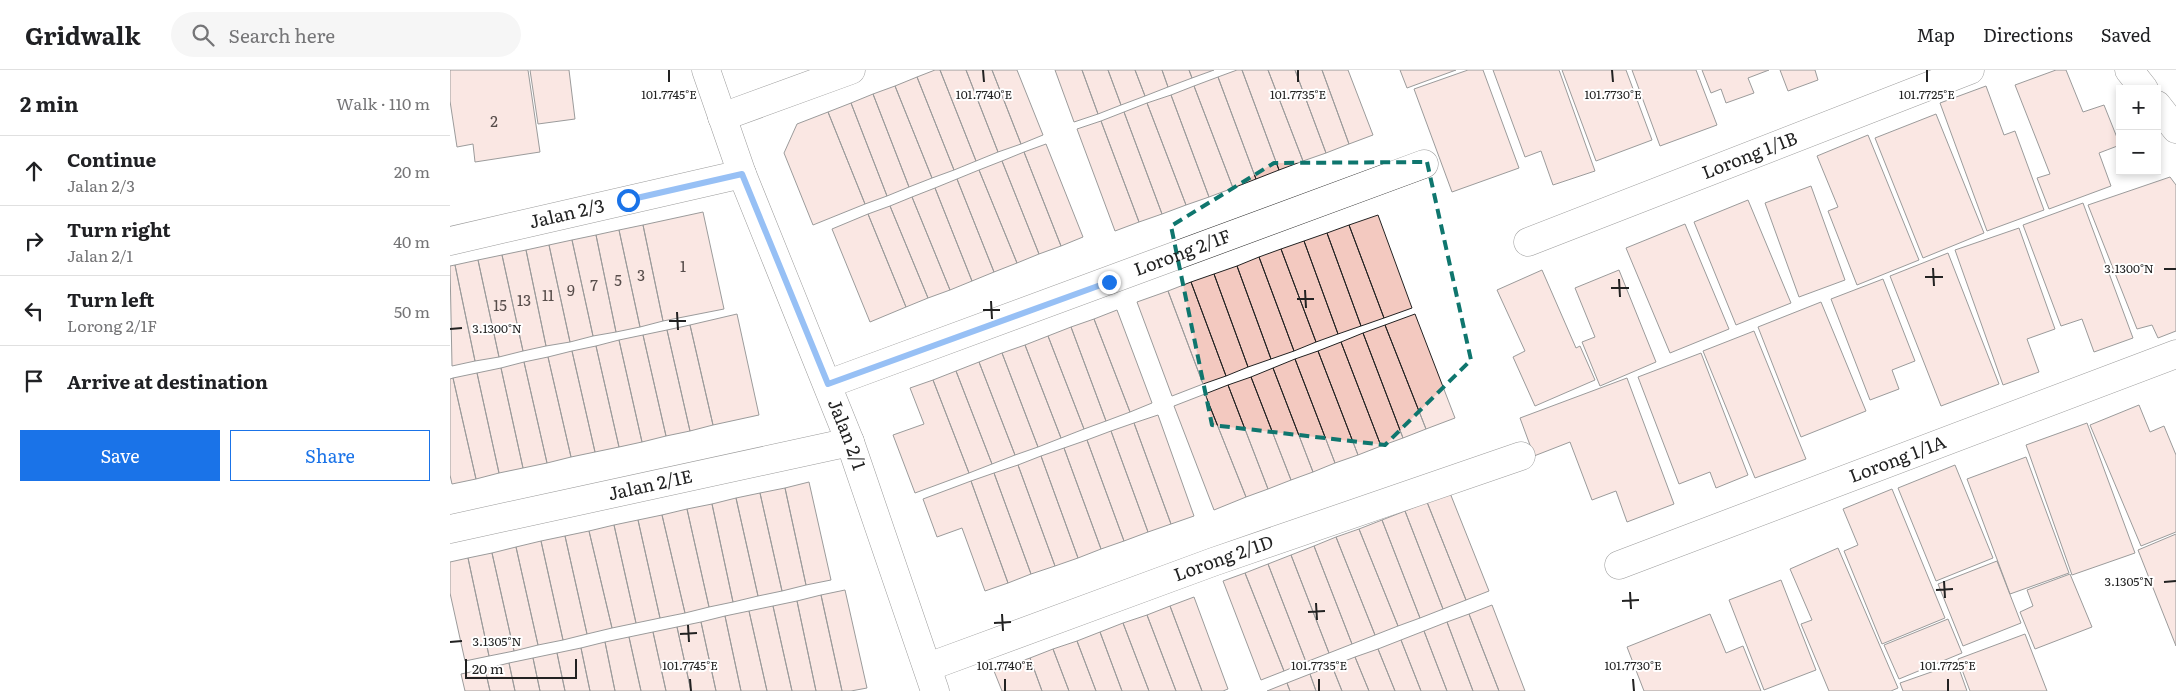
<!DOCTYPE html>
<meta charset="utf-8">
<style>
:root{--surface:#fff;--page:#f6f6f6;--text:#202124;--muted:#757577;--line:#e0e0e0;--accent:#1a73e8}
body{margin:0;font-family:Literata,serif;background:var(--page);color:var(--text)}
.controls{position:absolute;right:15px;top:15px;display:grid;overflow:hidden;border-radius:0px;box-shadow:0 2px 8px #0003}
.controls button{width:45px;height:45px;display:grid;place-items:center;padding:0;border:0;border-bottom:1px solid var(--line);background:var(--surface);color:var(--text);font:25px sans-serif}
.scale{position:absolute;left:15px;bottom:12px;width:112px;box-sizing:border-box;padding-left:5px;border:2px solid #222;border-top:0;font-size:14px;line-height:18px;white-space:nowrap;color:#222;-webkit-text-stroke:4px #fff;paint-order:stroke}
.stop{position:absolute;width:15px;height:15px;margin:-11px;border:4px solid #1a73e8;border-radius:50%;background:#fff}
.stop.end{background:#1a73e8;border-color:#fff;box-shadow:0 1px 5px #0008}
.list{margin:0;padding:0;list-style:none}
h2{display:flex;justify-content:space-between;align-items:center;height:65px;margin:0;padding:0 20px;font-size:21px}
h2 small{font-size:16px;font-weight:400;color:var(--muted)}
.list li{display:grid;grid-template-columns:32px 1fr auto;gap:15px;align-items:center;box-sizing:border-box;height:70px;padding:0 20px;border-top:1px solid var(--line)}
.list b{display:block;font-size:19px;white-space:nowrap}
.list p{margin:0;font-size:16px;white-space:nowrap;color:var(--muted)}
.list em{font-size:16px;font-style:normal;color:var(--muted)}
.actions{display:flex;gap:10px;padding:15px 20px}
.actions a{flex:1;padding:11px 0;border:1px solid var(--accent);border-radius:0px;text-align:center;font-size:18px;color:var(--accent)}
.actions .main{background:var(--accent);color:#fff}
.icon{flex:none;width:28px;height:28px;fill:none;stroke:currentColor;stroke-width:2;stroke-linecap:round;stroke-linejoin:round}
.map{position:relative;flex:none;width:1726px;height:621px;overflow:hidden}
header{display:flex;align-items:center;gap:30px;box-sizing:border-box;height:70px;padding:0 25px;background:var(--surface);border-bottom:1px solid var(--line)}
header strong{font-size:24px}
nav{display:flex;gap:28px;margin-inline-start:auto;font-size:18px}
.search{width:350px;height:45px;background:var(--page);display:flex;align-items:center;gap:12px;box-sizing:border-box;padding:0 18px;border-radius:28px;color:var(--muted);font-size:19px}
main{display:flex}
aside{flex:1;background:var(--surface)}
.map>svg:first-child{display:block}
.building{fill:#f3c9c0;stroke:#222}
.lines{fill:none;stroke-linecap:round;stroke-linejoin:round}
.minor-casing{stroke:#222;stroke-width:29}
.tertiary-casing{stroke:#222;stroke-width:29}
.minor{stroke:#fff;stroke-width:28}
.tertiary{stroke:#fff;stroke-width:28}
.route{stroke:#1a73e8;stroke-width:6}
.marked{fill:none;stroke:#0f766e;stroke-width:4;stroke-dasharray:10 6;stroke-linejoin:round}
.ticks{fill:none;stroke:#222;stroke-width:2}
.labels{text-anchor:middle;stroke-width:4;stroke-linejoin:round;paint-order:stroke}
.number-label{font-size:15px;fill:#564c4a}
.street-label{font-size:18px;fill:#222;stroke:#fff}
.ticks-label{font-size:12px;text-anchor:middle;fill:#222;stroke:#fff;stroke-width:4;stroke-linejoin:round;paint-order:stroke}
</style>
<header>
<strong>Gridwalk</strong>
<div class="search"><svg class="icon" aria-label="search" viewBox="0 0 24 24"><circle cx="10" cy="10" r="6"/><path d="M15 15l6 6"/></svg>Search here</div>
<nav><a>Map</a><a>Directions</a><a>Saved</a></nav>
</header>
<main>
<aside>
<h2>2 min<small>Walk · 110 m</small></h2>
<ul class="list">
<li><svg class="icon" aria-label="ahead" viewBox="0 0 24 24"><path d="M12 20V5M6 11l6-6 6 6"/></svg><div><b>Continue</b><p>Jalan 2/3</p></div><em>20 m</em></li>
<li><svg class="icon" aria-label="right" viewBox="0 0 24 24"><path d="M7 20v-9h11M14 6l5 5-5 5"/></svg><div><b>Turn right</b><p>Jalan 2/1</p></div><em>40 m</em></li>
<li><svg class="icon" aria-label="left" viewBox="0 0 24 24"><path d="M17 20v-9H6M10 6l-5 5 5 5"/></svg><div><b>Turn left</b><p>Lorong 2/1F</p></div><em>50 m</em></li>
<li><svg class="icon" aria-label="arrive" viewBox="0 0 24 24"><path d="M6 21V4h12l-3 4 3 4H6"/></svg><div><b>Arrive at destination</b></div></li>
</ul>
<div class="actions"><a class="main">Save</a><a>Share</a></div>
</aside>
<div class="map">
<svg width="1726" height="621" viewBox="0 0 1726 621">
<rect width="100%" height="100%" fill="#fff"/>
<path class="building" d="M 0,0 L 78,0 L 90,82 L 25,92 L 23,74 L 7,77 L 0,31 Z
M 80,0 L 119,0 L 125,49 L 88,54 Z
M 485,0 L 490,0 L 526,91 L 504,100 L 467,7 Z
M 490,0 L 516,0 L 548,82 L 526,91 Z
M 516,0 L 542,0 L 571,74 L 548,82 Z
M 542,0 L 567,0 L 593,65 L 571,74 Z
M 605,0 L 632,0 L 648,44 L 624,52 Z
M 632,0 L 658,0 L 671,35 L 648,44 Z
M 658,0 L 685,0 L 695,26 L 671,35 Z
M 685,0 L 712,0 L 718,17 L 695,26 Z
M 712,0 L 739,0 L 742,8 L 718,17 Z
M 739,0 L 764,0 L 742,8 Z
M 787,0 L 792,0 L 829,100 L 806,109 L 768,7 Z
M 792,0 L 818,0 L 853,91 L 829,100 Z
M 818,0 L 845,0 L 876,83 L 853,91 Z
M 845,0 L 872,0 L 899,74 L 876,83 Z
M 872,0 L 898,0 L 923,65 L 899,74 Z
M 950,0 L 1006,0 L 957,18 Z
M 1018,0 L 1033,0 L 1069,98 L 1002,122 L 964,19 Z
M 1043,0 L 1109,0 L 1145,101 L 1103,115 L 1091,81 L 1075,87 Z
M 1112,0 L 1176,0 L 1202,70 L 1146,91 Z
M 1182,0 L 1246,0 L 1267,55 L 1210,76 Z
M 1252,0 L 1319,0 L 1298,8 L 1304,23 L 1276,33 L 1271,19 L 1261,23 Z
M 1330,0 L 1365,0 L 1368,10 L 1338,21 Z
M 1606,0 L 1616,0 L 1633,42 L 1654,35 L 1670,75 L 1649,83 L 1661,116 L 1599,139 L 1587,108 L 1600,104 L 1565,15 Z
M 467,7 L 504,100 L 482,108 L 445,16 Z
M 768,7 L 806,109 L 783,118 L 744,16 Z
M 445,16 L 482,108 L 459,117 L 423,24 Z
M 744,16 L 783,118 L 759,127 L 721,25 Z
M 1536,16 L 1554,65 L 1565,61 L 1594,140 L 1537,161 L 1490,33 Z
M 423,24 L 459,117 L 437,126 L 401,33 Z
M 721,25 L 759,127 L 736,135 L 697,33 Z
M 401,33 L 437,126 L 415,134 L 378,42 Z
M 697,33 L 736,135 L 712,144 L 674,42 Z
M 378,42 L 415,134 L 363,155 L 334,83 L 347,54 Z
M 674,42 L 712,144 L 689,152 L 651,51 Z
M 1486,44 L 1534,163 L 1473,188 L 1425,68 Z
M 651,51 L 689,152 L 665,161 L 627,59 Z
M 1418,65 L 1469,190 L 1407,215 L 1378,141 L 1388,137 L 1367,86 Z
M 596,74 L 633,167 L 611,176 L 574,82 Z
M 574,82 L 611,176 L 589,184 L 552,91 Z
M 552,91 L 589,184 L 567,193 L 529,100 Z
M 529,100 L 567,193 L 544,202 L 507,109 Z
M 1720,107 L 1726,115 L 1726,261 L 1708,268 L 1702,255 L 1687,259 L 1638,135 Z
M 507,109 L 544,202 L 522,211 L 485,118 Z
M 1361,116 L 1395,210 L 1349,227 L 1315,133 Z
M 485,118 L 522,211 L 500,220 L 462,127 Z
M 462,127 L 500,220 L 478,228 L 440,136 Z
M 1298,130 L 1341,233 L 1286,255 L 1244,152 Z
M 1633,133 L 1683,268 L 1644,282 L 1632,249 L 1611,256 L 1573,155 Z
M 440,136 L 478,228 L 456,237 L 418,144 Z
M 253,142 L 274,239 L 213,251 L 193,155 Z
M 418,144 L 456,237 L 420,252 L 382,159 Z
M 928,145 L 962,238 L 934,248 L 899,155 Z
M 1235,154 L 1279,259 L 1220,283 L 1176,178 Z
M 193,155 L 213,251 L 190,257 L 169,160 Z
M 899,155 L 934,248 L 911,256 L 877,163 Z
M 1569,158 L 1605,259 L 1577,269 L 1589,302 L 1553,315 L 1505,180 Z
M 169,160 L 190,257 L 166,262 L 146,165 Z
M 877,163 L 911,256 L 888,264 L 854,171 Z
M 146,165 L 166,262 L 143,266 L 122,170 Z
M 122,170 L 143,266 L 120,272 L 99,175 Z
M 854,171 L 888,264 L 866,272 L 831,179 Z
M 99,175 L 120,272 L 96,276 L 76,180 Z
M 831,179 L 866,272 L 844,281 L 809,187 Z
M 76,180 L 96,276 L 73,281 L 52,185 Z
M 1498,183 L 1549,314 L 1491,336 L 1440,206 Z
M 52,185 L 73,281 L 49,287 L 28,190 Z
M 809,187 L 844,281 L 821,289 L 787,196 Z
M 28,190 L 49,287 L 25,291 L 5,195 Z
M 5,195 L 25,291 L 2,296 L 0,196 Z
M 787,196 L 821,289 L 798,297 L 764,204 Z
M 1092,200 L 1126,278 L 1130,276 L 1145,310 L 1085,336 L 1063,287 L 1075,281 L 1047,220 Z
M 1169,200 L 1206,292 L 1150,316 L 1132,272 L 1145,267 L 1125,218 Z
M 764,204 L 798,297 L 776,306 L 741,212 Z
M 1433,209 L 1465,291 L 1442,300 L 1449,319 L 1420,330 L 1381,229 Z
M 741,212 L 776,306 L 753,314 L 718,221 Z
M 718,221 L 753,314 L 722,326 L 687,232 Z
M 1371,232 L 1416,341 L 1351,367 L 1308,257 Z
M 667,240 L 702,333 L 680,342 L 644,249 Z
M 287,244 L 309,345 L 263,355 L 240,255 Z
M 965,244 L 1005,348 L 976,359 L 935,255 Z
M 644,249 L 680,342 L 656,351 L 621,257 Z
M 240,255 L 263,355 L 240,361 L 217,260 Z
M 935,255 L 976,359 L 953,368 L 913,263 Z
M 621,257 L 656,351 L 634,359 L 598,266 Z
M 217,260 L 240,361 L 216,366 L 193,265 Z
M 1304,261 L 1356,389 L 1305,408 L 1253,281 Z
M 913,263 L 953,368 L 931,376 L 891,272 Z
M 193,265 L 216,366 L 192,372 L 169,270 Z
M 598,266 L 634,359 L 611,368 L 575,275 Z
M 169,270 L 192,372 L 169,377 L 146,276 Z
M 891,272 L 931,376 L 908,385 L 868,281 Z
M 575,275 L 611,368 L 588,377 L 552,283 Z
M 146,276 L 169,377 L 145,382 L 122,281 Z
M 122,281 L 145,382 L 121,387 L 98,287 Z
M 868,281 L 908,385 L 885,393 L 845,289 Z
M 552,283 L 588,377 L 565,385 L 529,292 Z
M 1251,283 L 1298,405 L 1266,418 L 1260,402 L 1229,414 L 1188,307 Z
M 98,287 L 121,387 L 97,393 L 74,292 Z
M 845,289 L 885,393 L 863,402 L 823,298 Z
M 74,292 L 97,393 L 73,398 L 51,298 Z
M 529,292 L 565,385 L 542,394 L 506,301 Z
M 51,298 L 73,398 L 49,403 L 27,303 Z
M 823,298 L 863,402 L 841,410 L 801,307 Z
M 506,301 L 542,394 L 519,403 L 483,310 Z
M 27,303 L 49,403 L 26,409 L 3,308 Z
M 801,307 L 841,410 L 818,419 L 778,315 Z
M 3,308 L 26,409 L 2,414 L 0,405 L 0,309 Z
M 1177,308 L 1224,434 L 1177,452 L 1166,421 L 1142,430 L 1120,372 L 1084,386 L 1070,348 Z
M 483,310 L 519,403 L 465,423 L 443,365 L 474,354 L 460,318 Z
M 778,315 L 818,419 L 796,427 L 755,324 Z
M 755,324 L 796,427 L 764,440 L 724,336 Z
M 1689,335 L 1700,362 L 1714,356 L 1726,385 L 1726,462 L 1691,476 L 1640,355 Z
M 708,345 L 744,446 L 721,454 L 684,353 Z
M 684,353 L 721,454 L 698,462 L 661,361 Z
M 1637,353 L 1685,483 L 1622,505 L 1576,375 Z
M 661,361 L 698,462 L 674,471 L 637,370 Z
M 637,370 L 674,471 L 651,479 L 614,378 Z
M 614,378 L 651,479 L 628,488 L 591,386 Z
M 591,386 L 628,488 L 605,496 L 568,395 Z
M 1576,387 L 1619,503 L 1560,524 L 1517,409 Z
M 568,395 L 605,496 L 581,504 L 544,403 Z
M 1505,395 L 1543,488 L 1486,511 L 1448,418 Z
M 544,403 L 581,504 L 558,513 L 521,411 Z
M 521,411 L 558,513 L 535,521 L 512,458 L 487,467 L 473,429 Z
M 359,412 L 381,510 L 356,515 L 335,418 Z
M 335,418 L 356,515 L 332,521 L 310,423 Z
M 1442,419 L 1495,548 L 1432,574 L 1394,481 L 1408,475 L 1393,439 Z
M 310,423 L 332,521 L 308,526 L 286,428 Z
M 1000,423 L 1039,521 L 1016,530 L 977,432 Z
M 286,428 L 308,526 L 283,532 L 262,434 Z
M 977,432 L 1016,530 L 993,539 L 955,441 Z
M 262,434 L 283,532 L 259,537 L 237,439 Z
M 237,439 L 259,537 L 235,543 L 212,445 Z
M 955,441 L 993,539 L 970,548 L 932,450 Z
M 212,445 L 235,543 L 210,548 L 188,450 Z
M 188,450 L 210,548 L 186,553 L 164,455 Z
M 932,450 L 970,548 L 948,556 L 909,459 Z
M 164,455 L 186,553 L 162,558 L 139,461 Z
M 909,459 L 948,556 L 925,565 L 886,467 Z
M 139,461 L 162,558 L 137,564 L 115,466 Z
M 1726,464 L 1726,576 L 1688,480 Z
M 115,466 L 137,564 L 113,570 L 91,471 Z
M 886,467 L 925,565 L 902,574 L 864,476 Z
M 91,471 L 113,570 L 88,575 L 66,477 Z
M 864,476 L 902,574 L 879,583 L 841,485 Z
M 66,477 L 88,575 L 64,581 L 42,483 Z
M 1388,478 L 1448,618 L 1441,621 L 1379,621 L 1351,554 L 1362,550 L 1340,499 Z
M 42,483 L 64,581 L 39,586 L 18,488 Z
M 841,485 L 879,583 L 856,592 L 818,494 Z
M 18,488 L 39,586 L 15,591 L 0,523 L 0,492 Z
M 1547,491 L 1571,553 L 1513,576 L 1488,514 Z
M 818,494 L 856,592 L 834,601 L 795,503 Z
M 795,503 L 834,601 L 811,610 L 773,511 Z
M 1620,504 L 1642,557 L 1585,579 L 1570,542 L 1583,536 L 1577,520 Z
M 1331,510 L 1366,600 L 1314,620 L 1279,530 Z
M 395,520 L 417,618 L 401,621 L 392,621 L 371,525 Z
M 371,525 L 392,621 L 366,621 L 347,531 Z
M 744,527 L 778,619 L 773,621 L 752,621 L 720,536 Z
M 347,531 L 366,621 L 342,621 L 323,536 Z
M 1042,535 L 1075,621 L 1049,621 L 1019,544 Z
M 323,536 L 342,621 L 317,621 L 299,541 Z
M 720,536 L 752,621 L 726,621 L 697,545 Z
M 299,541 L 317,621 L 291,621 L 275,546 Z
M 1019,544 L 1049,621 L 1023,621 L 997,552 Z
M 1260,544 L 1276,583 L 1293,576 L 1311,621 L 1194,621 L 1177,577 Z
M 697,545 L 726,621 L 699,621 L 673,553 Z
M 275,546 L 291,621 L 266,621 L 251,552 Z
M 1498,549 L 1512,583 L 1449,609 L 1434,575 Z
M 251,552 L 266,621 L 241,621 L 227,557 Z
M 997,552 L 1023,621 L 997,621 L 974,561 Z
M 673,553 L 699,621 L 672,621 L 650,562 Z
M 227,557 L 241,621 L 216,621 L 203,562 Z
M 974,561 L 997,621 L 971,621 L 951,570 Z
M 203,562 L 216,621 L 191,621 L 179,567 Z
M 650,562 L 672,621 L 646,621 L 627,571 Z
M 1575,564 L 1597,621 L 1520,621 L 1508,589 Z
M 179,567 L 191,621 L 165,621 L 155,572 Z
M 951,570 L 971,621 L 945,621 L 928,579 Z
M 627,571 L 646,621 L 619,621 L 603,579 Z
M 155,572 L 165,621 L 140,621 L 131,578 Z
M 131,578 L 140,621 L 115,621 L 107,583 Z
M 603,579 L 619,621 L 592,621 L 580,588 Z
M 928,579 L 945,621 L 919,621 L 905,587 Z
M 107,583 L 115,621 L 90,621 L 83,588 Z
M 905,587 L 919,621 L 892,621 L 882,596 Z
M 83,588 L 90,621 L 65,621 L 59,593 Z
M 580,588 L 592,621 L 552,621 L 544,601 Z
M 59,593 L 65,621 L 40,621 L 35,599 Z
M 1507,593 L 1517,621 L 1453,621 L 1450,613 Z
M 882,596 L 892,621 L 866,621 L 860,604 Z
M 35,599 L 40,621 L 15,621 L 11,604 Z
M 860,604 L 866,621 L 840,621 L 837,613 Z
M 837,613 L 840,621 L 817,621 Z"/>
<g class="lines">
<g class="minor-casing">
<g id="minor">
<path d="M 1679,0 L 1694,19"/>
<path d="M 1707,35 L 1726,59"/>
<path d="M 272,47 L 401,0"/>
<path id="s1" d="M 0,171 L 292,104"/>
<path id="s2" d="M 1078,172 L 1520,0"/>
<path id="s3" d="M 378,314 L 974,94"/>
<path id="s4" d="M 0,459 L 400,372"/>
<path id="s5" d="M 1169,495 L 1726,284"/>
<path id="s6" d="M 478,597 L 763,492 L 1071,386"/>
</g>
</g>
<g class="tertiary-casing">
<g id="tertiary">
<path id="s7" d="M 256,0 L 292,104 L 400,372 L 485,621"/>
</g>
</g>
<use href="#minor" class="minor"/>
<use href="#tertiary" class="tertiary"/>
</g>
<g class="lines">
<path class="route" d="M 178,130 L 292,104 L 378,314 L 659,212"/>
</g>
<path d="M0 0H1726V621H0ZM 977,92 L 1021,290 L 935,375 L 762,355 L 721,156 L 824,93 Z" fill="#fff" fill-opacity=".55" fill-rule="evenodd"/>
<path class="marked" d="M 977,92 L 1021,290 L 935,375 L 762,355 L 721,156 L 824,93 Z"/>
<path class="ticks" d="M 219,0 L 219,12M 533,0 L 534,12M 848,0 L 848,12M 1162,0 L 1163,12M 1477,0 L 1477,12M 1483,198 L 1484,216M 1714,199 L 1726,199M 1475,207 L 1493,207M 1169,209 L 1170,227M 1161,218 L 1179,218M 855,220 L 856,238M 847,229 L 864,229M 541,231 L 542,249M 533,240 L 550,240M 227,242 L 228,260M 219,251 L 236,251M 0,259 L 12,258M 1494,511 L 1495,528M 1714,512 L 1726,511M 1486,520 L 1503,519M 1180,522 L 1181,539M 1172,531 L 1189,530M 866,533 L 867,550M 858,542 L 875,541M 552,544 L 553,561M 544,553 L 561,552M 238,555 L 239,572M 230,564 L 247,563M 0,572 L 12,571M 240,609 L 241,621M 555,609 L 555,621M 869,609 L 869,621M 1183,609 L 1184,621M 1498,609 L 1498,621"/>
<g class="labels">
<g class="number-label">
<text x="44" y="57">2</text>
<text x="233" y="202">1</text>
<text x="191" y="211">3</text>
<text x="168" y="216">5</text>
<text x="144" y="221">7</text>
<text x="121" y="226">9</text>
<text x="98" y="231">11</text>
<text x="74" y="236">13</text>
<text x="50" y="241">15</text>
</g>
<g class="street-label">
<text dy="6" stroke="none"><textPath href="#s2" startOffset="238">Lorong 1/1B</textPath></text>
<text dy="6" stroke="none"><textPath href="#s1" startOffset="120">Jalan 2/3</textPath></text>
<text dy="6" stroke="none"><textPath href="#s3" startOffset="378">Lorong 2/1F</textPath></text>
<text dy="6" stroke="none"><textPath href="#s7" startOffset="391">Jalan 2/1</textPath></text>
<text dy="6" stroke="none"><textPath href="#s5" startOffset="298">Lorong 1/1A</textPath></text>
<text dy="6" stroke="none"><textPath href="#s4" startOffset="205">Jalan 2/1E</textPath></text>
<text dy="6" stroke="none"><textPath href="#s6" startOffset="315">Lorong 2/1D</textPath></text>
</g>
</g>
<g class="ticks-label">
<text x="219" y="29">101.7745°E</text>
<text x="534" y="29">101.7740°E</text>
<text x="848" y="29">101.7735°E</text>
<text x="1163" y="29">101.7730°E</text>
<text x="1477" y="29">101.7725°E</text>
<text x="1679" y="203">3.1300°N</text>
<text x="47" y="263">3.1300°N</text>
<text x="1679" y="516">3.1305°N</text>
<text x="47" y="576">3.1305°N</text>
<text x="240" y="600">101.7745°E</text>
<text x="555" y="600">101.7740°E</text>
<text x="869" y="600">101.7735°E</text>
<text x="1183" y="600">101.7730°E</text>
<text x="1498" y="600">101.7725°E</text>
</g>
</svg>
<div class="controls">
<button>+</button>
<button>−</button>
</div>
<div class="scale">20 m</div>
<div class="stop" style="left:178px;top:130px"></div>
<div class="stop end" style="left:659px;top:212px"></div>
</div>
</main>
